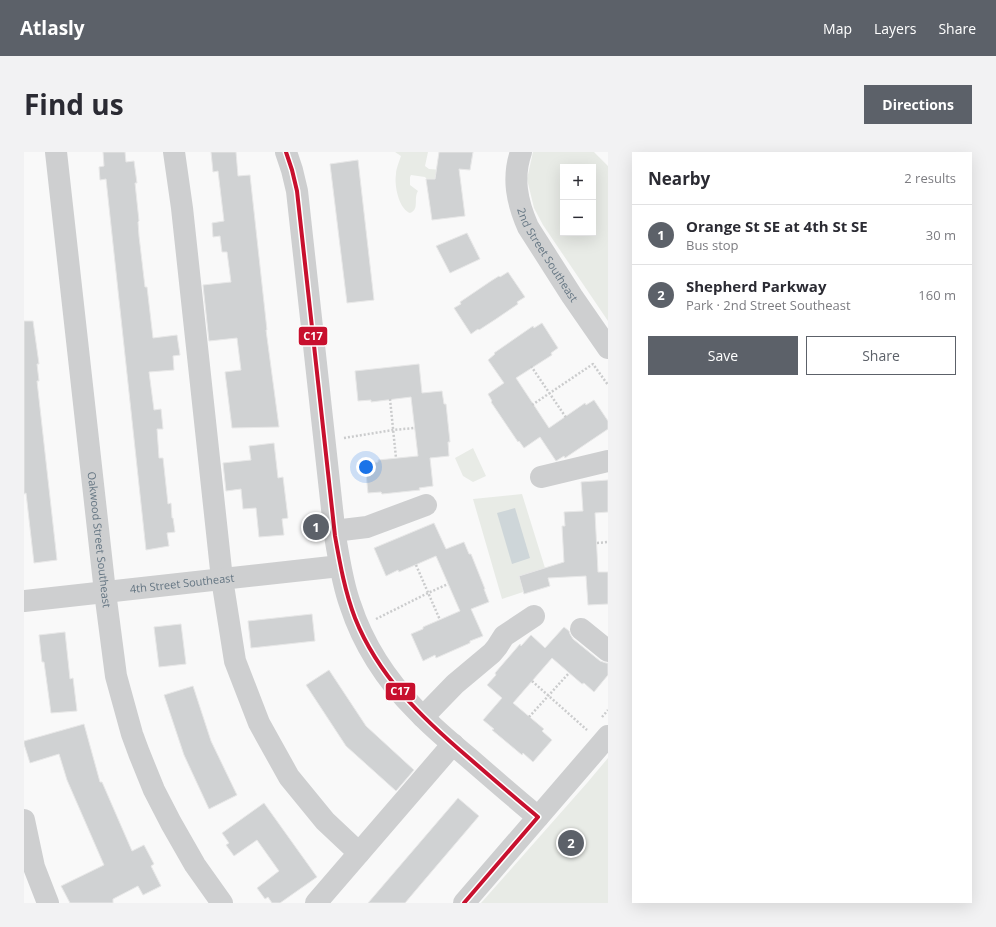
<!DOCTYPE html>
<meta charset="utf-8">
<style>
:root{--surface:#fff;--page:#f2f2f3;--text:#2b2b33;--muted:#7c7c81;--line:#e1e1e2;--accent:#5c6169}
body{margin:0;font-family:"Open Sans",sans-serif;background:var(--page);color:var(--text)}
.controls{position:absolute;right:12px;top:12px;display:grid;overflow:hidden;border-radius:0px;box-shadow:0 4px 16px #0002}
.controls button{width:36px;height:36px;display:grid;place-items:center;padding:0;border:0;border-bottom:1px solid var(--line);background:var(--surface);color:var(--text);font:20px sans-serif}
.you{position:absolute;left:342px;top:315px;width:14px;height:14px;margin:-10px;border:3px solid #fff;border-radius:50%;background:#1a73e8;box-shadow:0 0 0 6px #1a73e833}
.badge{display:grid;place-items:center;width:26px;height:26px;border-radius:50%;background:var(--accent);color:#fff;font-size:13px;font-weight:700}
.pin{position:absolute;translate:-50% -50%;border:2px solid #fff;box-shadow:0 1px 4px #0006}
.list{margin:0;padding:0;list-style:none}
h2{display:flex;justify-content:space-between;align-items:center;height:52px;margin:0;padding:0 16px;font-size:17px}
h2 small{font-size:13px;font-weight:400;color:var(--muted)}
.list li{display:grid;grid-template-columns:26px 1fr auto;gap:12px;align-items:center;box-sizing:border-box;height:60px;padding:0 16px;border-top:1px solid var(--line)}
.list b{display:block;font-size:15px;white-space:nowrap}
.list p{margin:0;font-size:13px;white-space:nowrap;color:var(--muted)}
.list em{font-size:13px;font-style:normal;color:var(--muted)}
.actions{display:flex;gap:8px;padding:12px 16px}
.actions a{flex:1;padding:9px 0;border:1px solid var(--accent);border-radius:0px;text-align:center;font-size:14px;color:var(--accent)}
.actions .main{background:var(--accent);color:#fff}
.map{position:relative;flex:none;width:584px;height:751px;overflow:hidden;border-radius:0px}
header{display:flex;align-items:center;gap:24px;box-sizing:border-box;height:56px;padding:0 20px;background:var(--accent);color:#fff}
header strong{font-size:19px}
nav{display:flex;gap:22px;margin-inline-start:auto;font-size:14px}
.intro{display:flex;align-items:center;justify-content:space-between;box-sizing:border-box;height:96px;padding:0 24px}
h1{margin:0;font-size:28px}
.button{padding:10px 18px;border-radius:0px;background:var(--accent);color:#fff;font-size:14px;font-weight:700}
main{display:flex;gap:24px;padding:0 24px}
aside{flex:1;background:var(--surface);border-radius:0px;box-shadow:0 4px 16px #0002}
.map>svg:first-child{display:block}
.green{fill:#e8ebe6;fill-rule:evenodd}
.water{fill:#ced6d9}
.building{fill:#d0d2d3;stroke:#e8e8e8}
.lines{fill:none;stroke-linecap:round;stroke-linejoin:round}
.path{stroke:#cbcccd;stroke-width:2.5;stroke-dasharray:2 2;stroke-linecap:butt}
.minor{stroke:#cecfd0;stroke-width:22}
.bus-1-casing{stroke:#fff;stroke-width:7}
.bus-1{stroke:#c8102e;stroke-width:4}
.labels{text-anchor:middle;stroke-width:4;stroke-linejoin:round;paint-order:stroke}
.street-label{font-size:11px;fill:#657683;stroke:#fff}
.line-badge{stroke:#fff;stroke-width:1.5}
.badge-label{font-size:11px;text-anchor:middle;font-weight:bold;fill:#fff}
</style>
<header>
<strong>Atlasly</strong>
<nav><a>Map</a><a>Layers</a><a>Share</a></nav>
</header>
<div class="intro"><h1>Find us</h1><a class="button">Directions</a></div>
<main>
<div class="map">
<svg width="584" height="751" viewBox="0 0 584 751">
<rect width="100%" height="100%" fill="#f9f9f9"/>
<path class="green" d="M 371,0 L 404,0 L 401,14 L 405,17 L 432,19 L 408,33 L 401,25 L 387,23 L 386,25 L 386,33 L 394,39 C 389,47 396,57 386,61 C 375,57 370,34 372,22 C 372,17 375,10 377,4 Z
M 509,0 L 570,0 L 584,14 L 584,169 L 519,73 L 510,56 L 503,27 ZM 539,15 L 569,15 L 569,81 L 539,81 Z
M 449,296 L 462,324 L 449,330 L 439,324 L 431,306 Z
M 498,342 L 521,416 L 495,424 L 499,440 L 478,447 L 449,347 Z
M 584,606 L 584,751 L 457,751 L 563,631 Z"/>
<path class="water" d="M 491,356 L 506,406 L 488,412 L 473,361 Z"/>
<path class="building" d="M 79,0 L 101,0 L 102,10 L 110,9 L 113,31 L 111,31 L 115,69 L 114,70 L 115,84 L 121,135 L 123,135 L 129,186 L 153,183 L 156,203 L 149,204 L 150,218 L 125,220 L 130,258 L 137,257 L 139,277 L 133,277 L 135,306 L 139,306 L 144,352 L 147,351 L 148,366 L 149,366 L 151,380 L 143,381 L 145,394 L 122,398 L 82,27 L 76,28 L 75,15 L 80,14 Z
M 187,0 L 212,0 L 214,24 L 226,23 L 243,178 L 242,178 L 255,275 L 208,276 L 201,220 L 217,218 L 213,186 L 185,189 L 179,133 L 207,130 L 203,100 L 198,100 L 196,84 L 189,85 L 188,71 L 200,69 L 194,19 L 189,20 Z
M 415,0 L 449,0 L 446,18 L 435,17 L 441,64 L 408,68 L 402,27 L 411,27 Z
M 334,8 L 350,148 L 323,151 L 306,12 Z
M 443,81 L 456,107 L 426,121 L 412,94 Z
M 484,120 L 501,145 L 493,150 L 494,152 L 472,167 L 455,178 L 454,177 L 447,182 L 430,156 L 437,152 L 436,150 L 467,129 L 475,124 L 476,125 Z
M 0,169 L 9,169 L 15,212 L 13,212 L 15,229 L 13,229 L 33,408 L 10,411 L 2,341 L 0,342 Z
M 518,171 L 534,196 L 527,201 L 528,203 L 492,226 L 525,276 L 561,251 L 562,253 L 570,248 L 584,269 L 584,277 L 541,306 L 540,304 L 532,309 L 516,285 L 500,296 L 495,289 L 494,290 L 467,250 L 468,249 L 464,242 L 480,231 L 464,208 L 471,202 L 470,201 L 509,174 L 510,176 Z
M 395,212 L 398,241 L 418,239 L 420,252 L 422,252 L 426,290 L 424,290 L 425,304 L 406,306 L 409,334 L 395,336 L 396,338 L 358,342 L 357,340 L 344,341 L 341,312 L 354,310 L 354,308 L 394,304 L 387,245 L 347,250 L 347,248 L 334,249 L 331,219 Z
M 250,291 L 254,326 L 259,325 L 264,366 L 258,367 L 260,383 L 235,385 L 232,356 L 219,357 L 217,337 L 202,339 L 199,311 L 227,308 L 225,294 Z
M 584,328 L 584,360 L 571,361 L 574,420 L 584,420 L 584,452 L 564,453 L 562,424 L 524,426 L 526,434 L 500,442 L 495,424 L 540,410 L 538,374 L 541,374 L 540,360 L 559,359 L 557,330 Z
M 410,371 L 422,397 L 440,390 L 445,402 L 447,402 L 461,437 L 460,437 L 465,450 L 447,457 L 459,484 L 446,489 L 446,491 L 412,506 L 411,503 L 399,509 L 387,482 L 399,477 L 399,475 L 436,459 L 412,404 L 375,420 L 374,418 L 362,424 L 350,396 Z
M 288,462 L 291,489 L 227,496 L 224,469 Z
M 157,472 L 162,512 L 135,515 L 130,475 Z
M 540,475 L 545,479 L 546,482 L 549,487 L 576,509 L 582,511 L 584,511 L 584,523 L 570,540 L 560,531 L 558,532 L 528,506 L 489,551 L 520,577 L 518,579 L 528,588 L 509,610 L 499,601 L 498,603 L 468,578 L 470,577 L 459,568 L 478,546 L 463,533 L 472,523 L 471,521 L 496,492 L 497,494 L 507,483 L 521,496 Z
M 41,480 L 46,527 L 49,526 L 53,559 L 27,561 L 20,510 L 18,510 L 15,483 Z
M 305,518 L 342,574 L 390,618 L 372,639 L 322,594 L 282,533 Z
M 169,534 L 187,589 L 213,643 L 185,657 L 160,603 L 140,543 Z
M 60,572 L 76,630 L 78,630 L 108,699 L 120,693 L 130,712 L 127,714 L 137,734 L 119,743 L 114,734 L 89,747 L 89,751 L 46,751 L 37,734 L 80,713 L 43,628 L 35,602 L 6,611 L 0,592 L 0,589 Z
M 434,646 L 455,664 L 403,725 L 381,751 L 344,751 Z
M 240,651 L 293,725 L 256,751 L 248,751 L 244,745 L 241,747 L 233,736 L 255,719 L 233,688 L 210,704 L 202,693 L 205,691 L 198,681 Z"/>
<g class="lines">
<path class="path" d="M 507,214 L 543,267
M 366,247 L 372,306
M 508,253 L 569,212 L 584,233
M 320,286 L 369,278 L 390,276
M 573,391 L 584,390
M 392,413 L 416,468
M 352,467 L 404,441 L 424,432
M 508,529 L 563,578
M 505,565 L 545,521
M 578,565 L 584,558"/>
<g class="minor">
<path id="s1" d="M 32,0 L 81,440 L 92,524 L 108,582 L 115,601 L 130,638 L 147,671 L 171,713 L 198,751"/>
<path d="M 150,0 L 158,56 L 198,427 L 211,509 L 235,571 L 265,625 L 301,669 L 335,701"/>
<path d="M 262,0 L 268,18 L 273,39 L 311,384 C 315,406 318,430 326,452 C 339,492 363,529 393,559 C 409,576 427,591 445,606 C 468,626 491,646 514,665"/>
<path id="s2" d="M 497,0 C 488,26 493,50 504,75 L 548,144 L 584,196"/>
<path d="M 517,325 L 584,309"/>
<path d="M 310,379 L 343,375 L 402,353"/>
<path id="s3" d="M 0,449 L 316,414"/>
<path d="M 557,477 L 584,499"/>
<path d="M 399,565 L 431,532 L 468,501 L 473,495 L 480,484 L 510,464"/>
<path d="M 0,668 L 10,715 L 24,751"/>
<path d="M 292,751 L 429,592"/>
<path d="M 440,751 L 584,584"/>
</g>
<g class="bus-1-casing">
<path id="bus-1" d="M 262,0 L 268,18 L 273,39 L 311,384 C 316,412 321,440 331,466 C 354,524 398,566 445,606 C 468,626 491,646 514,665
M 440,751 L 514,665"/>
</g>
<use href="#bus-1" class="bus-1"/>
</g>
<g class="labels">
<g class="street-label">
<text dy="4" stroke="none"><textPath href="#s2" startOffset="111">2nd Street Southeast</textPath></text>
<text dy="4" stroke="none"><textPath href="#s1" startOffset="390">Oakwood Street Southeast</textPath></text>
<text dy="4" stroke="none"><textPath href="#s3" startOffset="159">4th Street Southeast</textPath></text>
</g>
</g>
<g class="line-badge">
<rect x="274" y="174" width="30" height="20" rx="4" fill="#c8102e"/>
<rect x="361" y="530" width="31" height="19" rx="4" fill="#c8102e"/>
</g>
<g class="badge-label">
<text x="289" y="188">C17</text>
<text x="376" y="543">C17</text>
</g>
</svg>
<div class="controls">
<button>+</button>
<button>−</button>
</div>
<div class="you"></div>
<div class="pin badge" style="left:292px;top:375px">1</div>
<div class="pin badge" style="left:547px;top:691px">2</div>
</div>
<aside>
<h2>Nearby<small>2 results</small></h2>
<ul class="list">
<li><span class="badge">1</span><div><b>Orange St SE at 4th St SE</b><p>Bus stop</p></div><em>30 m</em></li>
<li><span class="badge">2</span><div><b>Shepherd Parkway</b><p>Park · 2nd Street Southeast</p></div><em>160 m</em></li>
</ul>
<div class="actions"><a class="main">Save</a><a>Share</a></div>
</aside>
</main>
